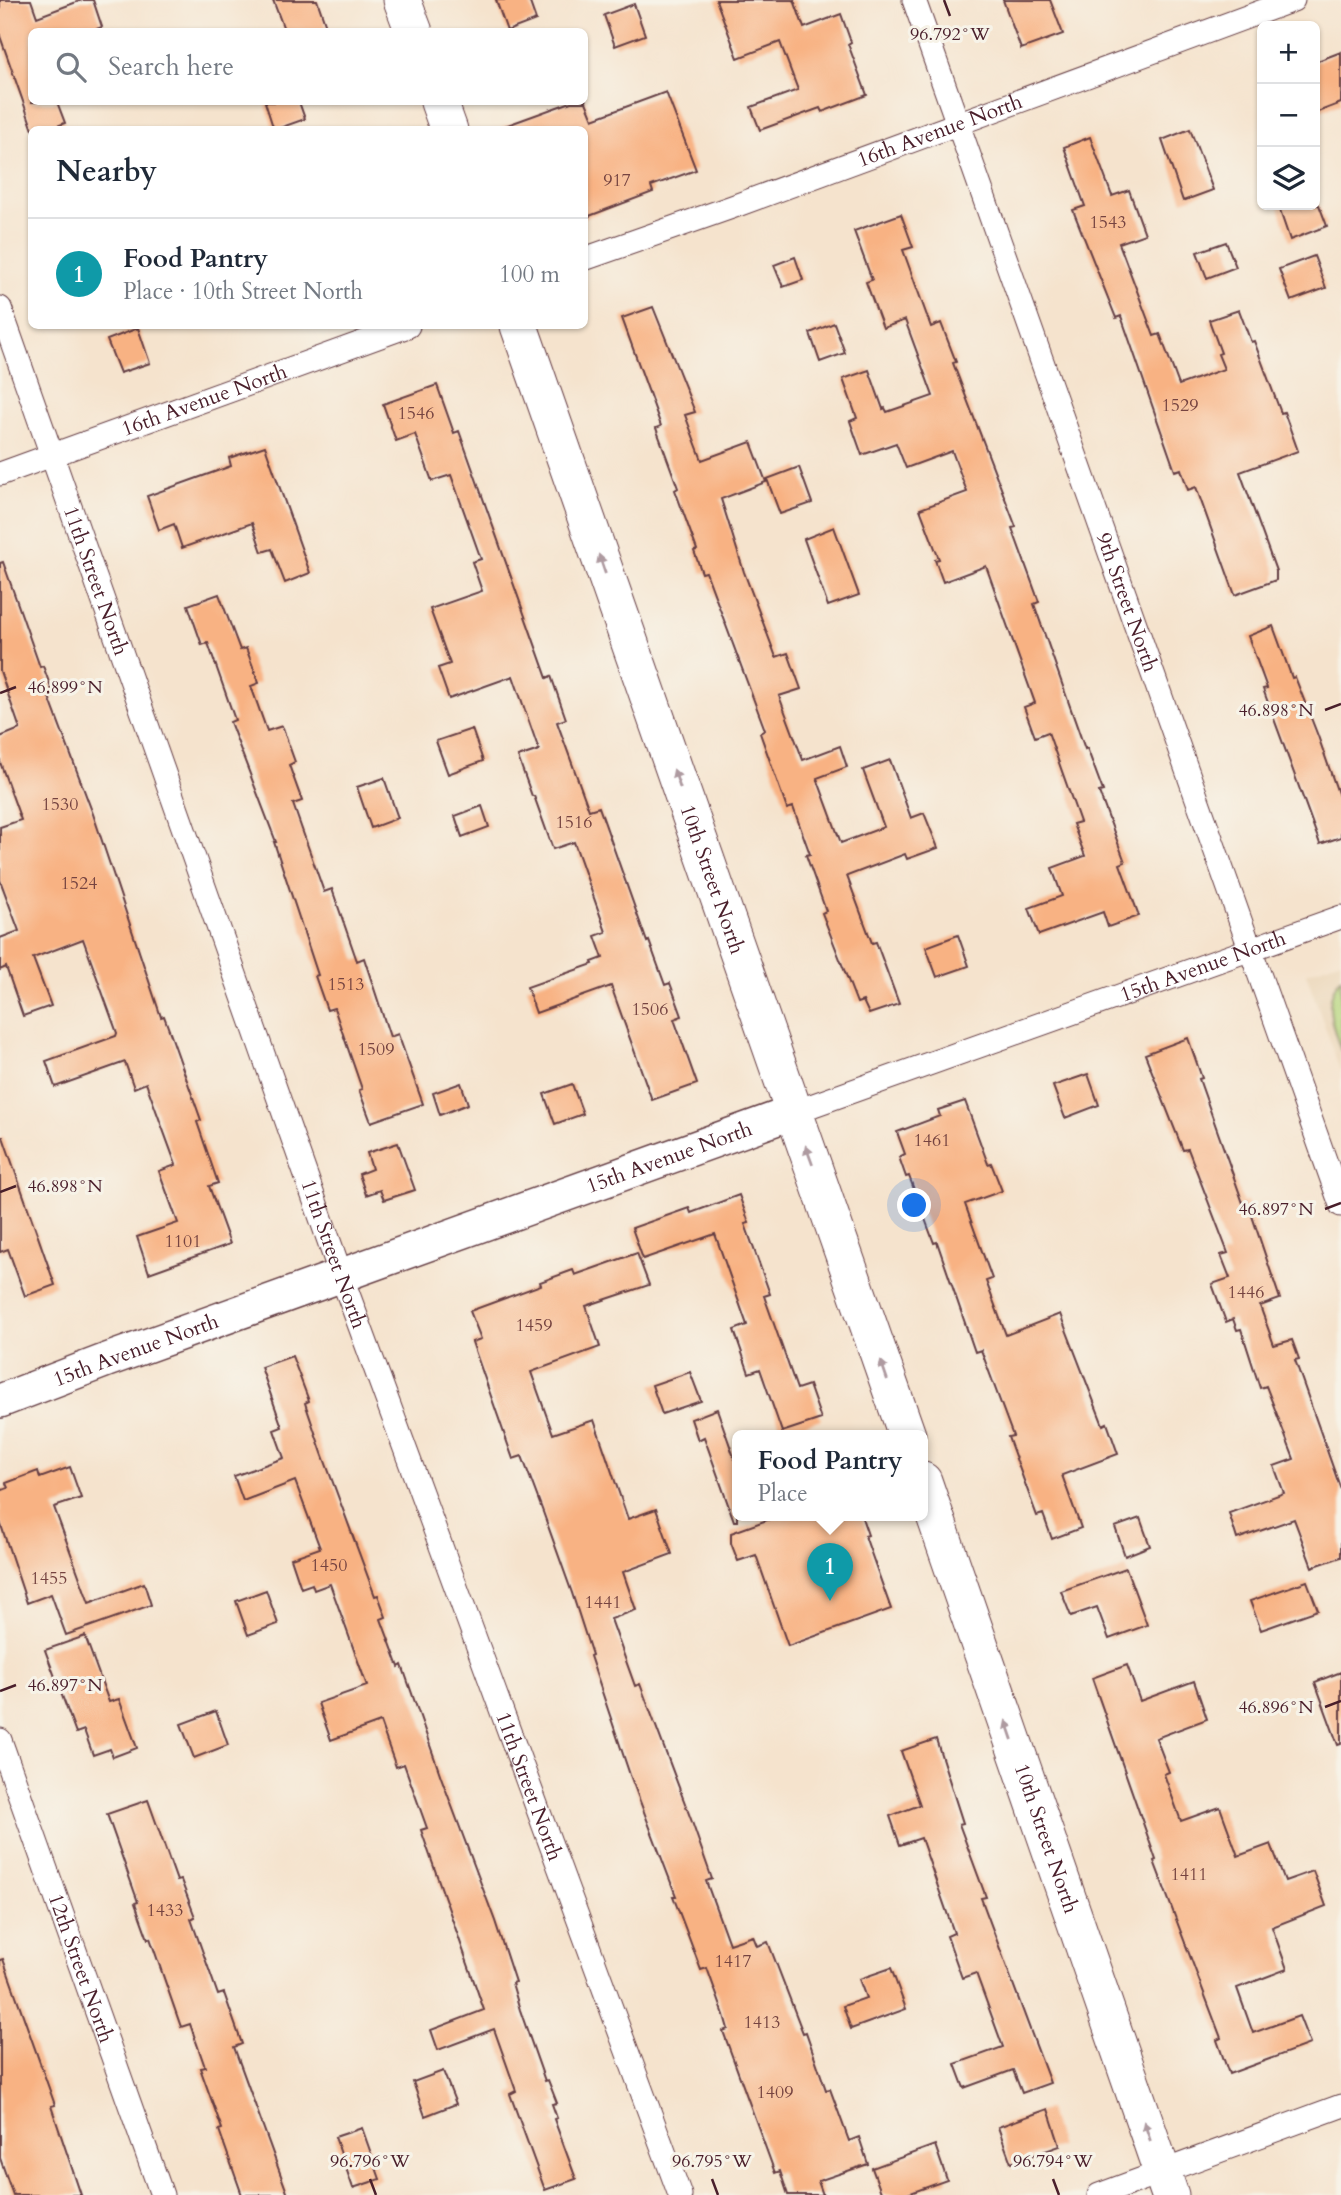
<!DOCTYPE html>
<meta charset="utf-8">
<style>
:root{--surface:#fff;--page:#f6f6f7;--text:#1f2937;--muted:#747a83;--line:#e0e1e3;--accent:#7c3aed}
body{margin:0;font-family:Cardo,serif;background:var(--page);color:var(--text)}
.controls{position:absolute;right:21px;top:21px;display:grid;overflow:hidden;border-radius:10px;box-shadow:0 2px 5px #0004}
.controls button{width:63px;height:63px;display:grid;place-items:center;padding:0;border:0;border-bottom:2px solid var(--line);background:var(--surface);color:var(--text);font:35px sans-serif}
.you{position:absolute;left:915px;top:1206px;width:24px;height:24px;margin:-18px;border:5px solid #fff;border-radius:50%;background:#1a73e8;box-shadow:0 0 0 10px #1a73e833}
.badge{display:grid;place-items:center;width:46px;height:46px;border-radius:50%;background:var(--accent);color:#fff;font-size:23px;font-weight:700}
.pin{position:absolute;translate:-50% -58px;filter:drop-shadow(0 2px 4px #0008)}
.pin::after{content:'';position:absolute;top:37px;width:24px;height:21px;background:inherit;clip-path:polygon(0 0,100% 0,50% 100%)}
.popup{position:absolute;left:732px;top:1430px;width:196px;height:91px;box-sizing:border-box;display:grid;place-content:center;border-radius:10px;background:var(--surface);filter:drop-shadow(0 2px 5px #0005);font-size:23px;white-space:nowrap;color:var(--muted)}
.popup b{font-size:26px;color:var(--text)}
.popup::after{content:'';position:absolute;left:50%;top:100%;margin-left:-14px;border:14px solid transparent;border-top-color:var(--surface)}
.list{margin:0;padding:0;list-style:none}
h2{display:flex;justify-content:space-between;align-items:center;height:91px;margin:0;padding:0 28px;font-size:30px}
h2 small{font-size:23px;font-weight:400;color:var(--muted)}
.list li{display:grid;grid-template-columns:46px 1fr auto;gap:21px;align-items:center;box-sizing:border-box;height:112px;padding:0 28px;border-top:2px solid var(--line)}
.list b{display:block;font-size:26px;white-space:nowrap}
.list p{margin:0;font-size:23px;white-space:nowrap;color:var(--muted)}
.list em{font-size:23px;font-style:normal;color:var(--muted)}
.icon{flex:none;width:38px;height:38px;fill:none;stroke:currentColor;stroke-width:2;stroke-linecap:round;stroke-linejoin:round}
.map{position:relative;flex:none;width:1341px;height:2195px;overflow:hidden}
.search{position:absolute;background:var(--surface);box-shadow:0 2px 5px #0004;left:28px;top:28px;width:560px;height:77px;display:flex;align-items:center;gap:18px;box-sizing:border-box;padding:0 24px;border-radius:10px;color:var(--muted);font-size:26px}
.panel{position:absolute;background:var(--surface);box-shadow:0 2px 5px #0004;left:28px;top:126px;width:560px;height:203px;border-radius:10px}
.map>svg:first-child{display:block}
.built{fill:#ecd7ba}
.green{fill:#b5d57c;stroke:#807a54;stroke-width:2}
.building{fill:#f8b283}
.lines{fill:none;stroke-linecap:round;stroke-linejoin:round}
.street-casing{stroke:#643c43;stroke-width:25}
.secondary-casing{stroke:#643c43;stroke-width:36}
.primary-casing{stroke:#643c43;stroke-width:39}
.street{stroke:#fff;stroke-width:23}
.secondary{stroke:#fff;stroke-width:33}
.primary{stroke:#fff;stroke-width:37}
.oneway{fill:#ae9aa0}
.ticks{fill:none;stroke:#4a1f2b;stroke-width:2.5}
.labels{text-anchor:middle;stroke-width:6;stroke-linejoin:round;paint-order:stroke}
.number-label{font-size:18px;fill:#764441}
.street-label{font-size:21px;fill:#4a1f2b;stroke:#f7f3e8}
.ticks-label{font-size:18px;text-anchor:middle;fill:#4a1f2b;stroke:#f7f3e8;stroke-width:6;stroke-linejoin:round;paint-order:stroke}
</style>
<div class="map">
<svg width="1341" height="2195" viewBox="0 0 1341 2195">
<rect width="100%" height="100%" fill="#f7f3e8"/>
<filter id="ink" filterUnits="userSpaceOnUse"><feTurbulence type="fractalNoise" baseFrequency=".0143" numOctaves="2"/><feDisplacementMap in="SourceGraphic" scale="14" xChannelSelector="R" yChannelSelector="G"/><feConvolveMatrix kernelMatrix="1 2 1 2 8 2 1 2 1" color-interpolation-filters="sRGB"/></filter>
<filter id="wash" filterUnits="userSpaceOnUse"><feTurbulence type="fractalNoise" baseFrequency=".00686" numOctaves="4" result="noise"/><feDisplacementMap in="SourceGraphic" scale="28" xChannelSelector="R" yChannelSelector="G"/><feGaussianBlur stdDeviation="1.57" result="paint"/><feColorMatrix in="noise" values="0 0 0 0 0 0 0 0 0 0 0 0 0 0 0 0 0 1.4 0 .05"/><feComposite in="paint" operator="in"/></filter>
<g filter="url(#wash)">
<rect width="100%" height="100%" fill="#f5e3cd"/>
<path class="built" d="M 1341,960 L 1341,1072 L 1306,973 Z"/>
<path class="green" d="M 1341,978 L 1341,1051 C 1333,1028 1321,999 1341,978 Z"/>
<g id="blocks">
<path class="building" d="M 0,0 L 31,0 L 37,17 L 82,0 L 93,0 L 102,27 L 89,32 L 32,32 L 32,102 L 57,102 L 65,123 L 47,130 L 33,130 L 0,36 Z
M 273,0 L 317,0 L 328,32 L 285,32 Z
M 496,0 L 529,0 L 536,20 L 507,31 Z
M 716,0 L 794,0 L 804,28 L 841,14 L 851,42 L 848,44 L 867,95 L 822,112 L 820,108 L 760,130 L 751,107 L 798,90 L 780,42 L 738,58 Z
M 1003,0 L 1050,0 L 1063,34 L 1021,49 Z
M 634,4 L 645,35 L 615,46 L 604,15 Z
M 1341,52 L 1341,103 L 1315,113 L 1315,62 Z
M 666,92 L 696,170 L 651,186 L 653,192 L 584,218 L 584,130 L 502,130 L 502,127 L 571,102 L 584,102 L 584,97 L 593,119 Z
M 265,102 L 299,102 L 305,119 L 274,130 Z
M 1190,129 L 1213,190 L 1183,201 L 1162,140 Z
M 1090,137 L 1112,196 L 1129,190 L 1145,234 L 1119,243 L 1154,336 L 1160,334 L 1179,385 L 1224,369 L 1218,354 L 1221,353 L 1209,320 L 1239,310 L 1251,342 L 1254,341 L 1281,413 L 1284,412 L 1298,451 L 1240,472 L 1276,571 L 1276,580 L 1235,595 L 1196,487 L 1188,490 L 1181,469 L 1175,471 L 1121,316 L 1116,318 L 1073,210 L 1085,206 L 1064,147 Z
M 1278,205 L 1319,205 L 1327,226 L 1290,240 Z
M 901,214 L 913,247 L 903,250 L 931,327 L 941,323 L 956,362 L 953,363 L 1016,527 L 1012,528 L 1039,602 L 1034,604 L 1085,749 L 1087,748 L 1103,791 L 1099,792 L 1125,862 L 1120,864 L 1139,916 L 1108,927 L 1103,912 L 1039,935 L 1029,908 L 1062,896 L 1052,868 L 1085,856 L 1073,824 L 1080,822 L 1048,732 L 1035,737 L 1024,707 L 1035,703 L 986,566 L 943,582 L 935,560 L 939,559 L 920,509 L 967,492 L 952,451 L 906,468 L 896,443 L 862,455 L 850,421 L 857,418 L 843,379 L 869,370 L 883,409 L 885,408 L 887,412 L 933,396 L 905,320 L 883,328 L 866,282 L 872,280 L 854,231 Z
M 1226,242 L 1236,267 L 1207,278 L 1197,252 Z
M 1314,256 L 1326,288 L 1291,301 L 1279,269 Z
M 795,257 L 803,280 L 783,287 L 774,265 Z
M 653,307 L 695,412 L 685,415 L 702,460 L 751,442 L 766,482 L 721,499 L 744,572 L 776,657 L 788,653 L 801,689 L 779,696 L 803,760 L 840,746 L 847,767 L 817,778 L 841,843 L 884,827 L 863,770 L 890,760 L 911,818 L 924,813 L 938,848 L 907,859 L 905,854 L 847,876 L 872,943 L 876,942 L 899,1004 L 869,1014 L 863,1001 L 857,1003 L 822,913 L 826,911 L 806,855 L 810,854 L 793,807 L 787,809 L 760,733 L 765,730 L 706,572 L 702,573 L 694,551 L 697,550 L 675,490 L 678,488 L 656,428 L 661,426 L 622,318 Z
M 834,323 L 845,353 L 820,362 L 810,333 Z
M 138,328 L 150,363 L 120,373 L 107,340 Z
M 437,385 L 454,433 L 459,431 L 547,678 L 551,676 L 566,719 L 557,722 L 589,810 L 599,807 L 647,942 L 649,941 L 665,985 L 670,983 L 682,1016 L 674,1019 L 697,1084 L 652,1100 L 611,986 L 536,1013 L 527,987 L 593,964 L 592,962 L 603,958 L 595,936 L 606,932 L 574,842 L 553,849 L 534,796 L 532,796 L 518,757 L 539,750 L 513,676 L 449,699 L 438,668 L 450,664 L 430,609 L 482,591 L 472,562 L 481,559 L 451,475 L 432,481 L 415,434 L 396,441 L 383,404 Z
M 265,446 L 310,573 L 285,583 L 272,549 L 262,552 L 252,523 L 182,548 L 174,524 L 159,530 L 147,496 L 231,466 L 229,458 Z
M 799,467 L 812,503 L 780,514 L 767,479 Z
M 834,527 L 859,595 L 828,606 L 804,539 Z
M 3,562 L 40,667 L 43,666 L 54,696 L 49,697 L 93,814 L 161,1017 L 164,1016 L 173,1041 L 201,1120 L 197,1122 L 218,1183 L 209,1186 L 230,1244 L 149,1273 L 137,1237 L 178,1223 L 159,1171 L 176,1165 L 146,1083 L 134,1088 L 125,1062 L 55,1087 L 46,1061 L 116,1036 L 117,1033 L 83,939 L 33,958 L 51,1006 L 23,1016 L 6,967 L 0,970 L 0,938 L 19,931 L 0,880 L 0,827 L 21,820 L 0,762 L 0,737 L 20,729 L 0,671 L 0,563 Z
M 219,594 L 240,650 L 246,648 L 259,683 L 251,686 L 267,731 L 282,726 L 295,762 L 289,765 L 302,801 L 293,804 L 324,892 L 332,889 L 357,961 L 364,958 L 390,1037 L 398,1034 L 423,1104 L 371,1122 L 359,1090 L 362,1089 L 334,1008 L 327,1010 L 315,976 L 318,975 L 274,842 L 276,842 L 230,722 L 235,720 L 208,643 L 202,645 L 188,605 Z
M 1273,626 L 1292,678 L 1295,677 L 1318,736 L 1341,802 L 1341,837 L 1320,844 L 1263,689 L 1267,688 L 1248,636 Z
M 472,729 L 483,761 L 448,774 L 436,741 Z
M 384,778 L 398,818 L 371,828 L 357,787 Z
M 482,806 L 489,827 L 462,837 L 455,816 Z
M 958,935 L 969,966 L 937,977 L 926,947 Z
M 1188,1038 L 1202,1078 L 1199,1079 L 1243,1203 L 1247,1201 L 1280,1299 L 1260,1306 L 1274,1345 L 1292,1340 L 1299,1359 L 1295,1360 L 1341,1490 L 1341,1557 L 1312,1567 L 1294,1519 L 1237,1539 L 1229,1513 L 1284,1493 L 1274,1466 L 1294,1459 L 1266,1386 L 1260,1388 L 1241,1329 L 1237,1330 L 1233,1319 L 1226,1322 L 1212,1284 L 1230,1278 L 1221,1255 L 1228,1253 L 1188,1149 L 1183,1150 L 1145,1054 Z
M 1088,1074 L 1099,1105 L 1065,1118 L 1053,1086 Z
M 461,1083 L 468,1104 L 440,1115 L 433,1093 Z
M 572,1084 L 583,1114 L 555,1124 L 544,1094 Z
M 965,1101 L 988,1164 L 991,1163 L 1002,1191 L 965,1204 L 992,1279 L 986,1281 L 1006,1335 L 1060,1314 L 1103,1425 L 1107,1423 L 1118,1454 L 1062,1475 L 1081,1528 L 1052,1539 L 1043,1514 L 1037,1516 L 1008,1437 L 1013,1436 L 981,1350 L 975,1352 L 937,1242 L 934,1243 L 909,1176 L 906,1177 L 899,1157 L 905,1154 L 897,1132 L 940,1116 L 938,1110 Z
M 0,1137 L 3,1137 L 55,1285 L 25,1296 L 8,1249 L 0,1252 Z
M 398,1143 L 415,1190 L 384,1200 L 380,1190 L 366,1195 L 359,1174 L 372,1169 L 367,1153 Z
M 739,1195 L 749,1223 L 745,1224 L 770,1294 L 764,1296 L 797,1389 L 809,1385 L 821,1419 L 782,1432 L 760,1369 L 749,1373 L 734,1330 L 747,1325 L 715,1234 L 643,1259 L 632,1228 L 689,1208 L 691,1213 Z
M 637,1253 L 649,1285 L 586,1306 L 600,1347 L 531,1372 L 553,1434 L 594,1420 L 628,1519 L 656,1509 L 672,1554 L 623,1572 L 636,1610 L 611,1619 L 635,1686 L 640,1684 L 692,1822 L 712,1879 L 706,1881 L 729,1944 L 753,1936 L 757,1946 L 768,1942 L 803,2033 L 806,2032 L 826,2090 L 830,2089 L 849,2141 L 859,2137 L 868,2164 L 818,2181 L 823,2195 L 788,2195 L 780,2171 L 775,2173 L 723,2031 L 728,2029 L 724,2015 L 707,1968 L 701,1970 L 689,1938 L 673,1896 L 676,1896 L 630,1775 L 590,1656 L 592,1655 L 572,1593 L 543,1512 L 522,1456 L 513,1459 L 472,1342 L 481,1339 L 470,1311 L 541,1285 L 540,1282 L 573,1270 L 575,1275 Z
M 292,1356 L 309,1401 L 305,1403 L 322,1453 L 375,1596 L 378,1595 L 386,1617 L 381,1619 L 399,1667 L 402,1665 L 441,1777 L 495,1921 L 515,1982 L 512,1983 L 520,2010 L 545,2081 L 548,2080 L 557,2103 L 552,2104 L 557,2118 L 554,2119 L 576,2179 L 545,2190 L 510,2094 L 516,2091 L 494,2029 L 438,2050 L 431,2030 L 484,2010 L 421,1830 L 427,1828 L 404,1764 L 396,1767 L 380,1722 L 331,1740 L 318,1703 L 367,1686 L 330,1584 L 314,1590 L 312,1584 L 301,1588 L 291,1558 L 320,1548 L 295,1481 L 243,1501 L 234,1476 L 284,1458 L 274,1430 L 282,1427 L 261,1367 Z
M 690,1372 L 701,1401 L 662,1414 L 652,1385 Z
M 717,1409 L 737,1466 L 737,1521 L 734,1521 L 704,1437 L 698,1440 L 691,1419 Z
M 70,1467 L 81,1498 L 54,1507 L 89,1603 L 144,1583 L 151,1605 L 66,1635 L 51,1594 L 27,1603 L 0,1522 L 0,1491 L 8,1488 L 6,1483 L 38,1471 L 40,1478 Z
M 781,1515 L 861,1515 L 868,1535 L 865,1536 L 891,1609 L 788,1646 L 756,1555 L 738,1561 L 731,1543 L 731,1533 Z
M 1140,1518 L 1150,1546 L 1125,1556 L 1115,1527 Z
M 1126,1568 L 1147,1625 L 1109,1639 L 1097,1607 L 1071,1616 L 1061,1591 Z
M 1307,1581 L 1318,1610 L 1261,1630 L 1250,1601 Z
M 266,1590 L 278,1624 L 248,1635 L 236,1601 Z
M 85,1636 L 109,1702 L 119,1699 L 137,1748 L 113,1757 L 110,1749 L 93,1755 L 84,1730 L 76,1733 L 45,1650 Z
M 1127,1665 L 1140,1701 L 1194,1681 L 1207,1719 L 1156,1738 L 1169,1772 L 1164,1774 L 1181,1821 L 1220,1807 L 1238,1856 L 1271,1844 L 1285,1881 L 1313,1871 L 1326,1906 L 1272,1927 L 1287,1969 L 1237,1988 L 1253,2033 L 1299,2016 L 1310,2044 L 1229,2074 L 1217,2040 L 1221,2038 L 1154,1861 L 1156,1860 L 1092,1678 Z
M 1341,1672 L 1341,1744 L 1338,1745 L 1315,1682 Z
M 216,1711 L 228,1745 L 194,1758 L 181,1724 Z
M 936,1739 L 963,1823 L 959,1824 L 986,1897 L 981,1898 L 1050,2083 L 1022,2093 L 1013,2070 L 964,2088 L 955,2064 L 1003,2047 L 976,1973 L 962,1978 L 947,1936 L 954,1933 L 921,1838 L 900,1845 L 890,1816 L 920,1805 L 901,1751 Z
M 148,1800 L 177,1881 L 181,1880 L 195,1917 L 191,1919 L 218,1995 L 224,1993 L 242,2044 L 234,2047 L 288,2195 L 242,2195 L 219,2130 L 222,2129 L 200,2068 L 205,2067 L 190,2024 L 181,2027 L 150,1938 L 148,1939 L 135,1903 L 138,1902 L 107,1814 Z
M 3,1959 L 55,2105 L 51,2106 L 81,2195 L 13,2195 L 0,2158 L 0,1960 Z
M 891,1968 L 906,2009 L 851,2029 L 843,2006 L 866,1998 L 859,1979 Z
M 443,2071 L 456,2104 L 425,2116 L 413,2082 Z
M 1048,2109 L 1060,2146 L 1011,2163 L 998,2127 Z
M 362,2128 L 380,2179 L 353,2188 L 335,2137 Z
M 935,2145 L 947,2180 L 905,2195 L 882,2195 L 872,2168 Z"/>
</g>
</g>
<g filter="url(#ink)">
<use href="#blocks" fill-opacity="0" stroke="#643c43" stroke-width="2"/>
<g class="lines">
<g class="street-casing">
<g id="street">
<path id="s1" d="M 914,0 L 1341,1205"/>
<path id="s2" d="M 584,259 L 732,207 L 1293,0"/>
<path id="s3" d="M 0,308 L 341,1275 L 680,2195"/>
<path id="s4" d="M 0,474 L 408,326"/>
<path id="s5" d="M 794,1112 L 1341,917"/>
<path id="s6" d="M 0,1740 L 162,2195"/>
<path d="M 1099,2195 L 1341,2106"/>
</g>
</g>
<g class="secondary-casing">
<g id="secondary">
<path id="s7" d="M 0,1401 L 107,1360 L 794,1112"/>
</g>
</g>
<g class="primary-casing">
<g id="primary">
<path d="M 402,0 L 414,32"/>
<path d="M 439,102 L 449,130"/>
<path id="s8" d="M 519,326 L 907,1435"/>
<path id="s9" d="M 923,1481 L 1170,2195"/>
</g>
</g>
<use href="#street" class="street"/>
<use href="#secondary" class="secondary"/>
<use href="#primary" class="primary"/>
</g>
<defs><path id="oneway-solid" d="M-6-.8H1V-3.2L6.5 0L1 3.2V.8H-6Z" transform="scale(1.75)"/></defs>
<g class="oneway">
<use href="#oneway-solid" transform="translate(602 564) rotate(-109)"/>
<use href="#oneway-solid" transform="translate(677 779) rotate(-109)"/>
<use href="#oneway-solid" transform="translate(809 1155) rotate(-110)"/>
<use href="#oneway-solid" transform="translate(884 1370) rotate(-109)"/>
<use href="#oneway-solid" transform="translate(1009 1730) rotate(-109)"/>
<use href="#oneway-solid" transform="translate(1147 2131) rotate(-109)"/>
</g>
</g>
<path class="ticks" d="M 944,0 L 950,16M 0,693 L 16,687M 1325,710 L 1341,704M 0,1192 L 16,1186M 1325,1209 L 1341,1203M 0,1691 L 16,1685M 1325,1707 L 1341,1701M 370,2179 L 376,2195M 712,2179 L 718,2195M 1053,2179 L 1059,2195"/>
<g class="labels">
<g class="number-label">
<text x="617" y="186">917</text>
<text x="1108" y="228">1543</text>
<text x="1180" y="411">1529</text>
<text x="416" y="419">1546</text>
<text x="60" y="810">1530</text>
<text x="574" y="828">1516</text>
<text x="79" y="889">1524</text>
<text x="346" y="990">1513</text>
<text x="650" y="1015">1506</text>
<text x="376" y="1055">1509</text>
<text x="932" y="1146">1461</text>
<text x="183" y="1247">1101</text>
<text x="1246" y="1298">1446</text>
<text x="534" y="1331">1459</text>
<text x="329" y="1571">1450</text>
<text x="49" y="1584">1455</text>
<text x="603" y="1608">1441</text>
<text x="1189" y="1880">1411</text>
<text x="165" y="1916">1433</text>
<text x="733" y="1967">1417</text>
<text x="762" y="2028">1413</text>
<text x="775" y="2098">1409</text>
</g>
<g class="street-label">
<text dy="7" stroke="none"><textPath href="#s2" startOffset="378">16th Avenue North</textPath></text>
<text dy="7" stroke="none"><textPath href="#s4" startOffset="217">16th Avenue North</textPath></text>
<text dy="7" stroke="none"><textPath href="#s3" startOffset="289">11th Street North</textPath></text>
<text dy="7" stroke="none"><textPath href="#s1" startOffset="639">9th Street North</textPath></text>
<text dy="7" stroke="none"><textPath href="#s8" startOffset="586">10th Street North</textPath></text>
<text dy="7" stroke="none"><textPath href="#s5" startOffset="434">15th Avenue North</textPath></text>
<text dy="7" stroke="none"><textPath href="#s7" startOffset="712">15th Avenue North</textPath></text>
<text dy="7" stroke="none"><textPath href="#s3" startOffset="1003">11th Street North</textPath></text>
<text dy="7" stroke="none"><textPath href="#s7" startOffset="145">15th Avenue North</textPath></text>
<text dy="7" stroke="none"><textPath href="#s3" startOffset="1570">11th Street North</textPath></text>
<text dy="7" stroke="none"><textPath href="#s9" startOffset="378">10th Street North</textPath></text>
<text dy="7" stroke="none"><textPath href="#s6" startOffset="242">12th Street North</textPath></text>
</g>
</g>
<g class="ticks-label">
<text x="950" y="40">96.792°W</text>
<text x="65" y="693">46.899°N</text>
<text x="1276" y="716">46.898°N</text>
<text x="65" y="1192">46.898°N</text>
<text x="1276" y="1215">46.897°N</text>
<text x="65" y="1691">46.897°N</text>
<text x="1276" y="1713">46.896°N</text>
<text x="370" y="2167">96.796°W</text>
<text x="712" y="2167">96.795°W</text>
<text x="1053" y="2167">96.794°W</text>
</g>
</svg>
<div class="controls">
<button>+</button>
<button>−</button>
<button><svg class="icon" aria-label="layers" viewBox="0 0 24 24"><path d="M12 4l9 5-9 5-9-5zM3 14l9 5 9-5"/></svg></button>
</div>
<div class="you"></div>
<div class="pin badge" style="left:830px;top:1601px;background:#0f9aa8">1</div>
<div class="popup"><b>Food Pantry</b>Place</div>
<div class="search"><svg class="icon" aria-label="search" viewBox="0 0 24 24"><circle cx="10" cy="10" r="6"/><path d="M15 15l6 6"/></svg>Search here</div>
<section class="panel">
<h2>Nearby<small></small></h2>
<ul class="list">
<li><span class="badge" style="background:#0f9aa8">1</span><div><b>Food Pantry</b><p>Place · 10th Street North</p></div><em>100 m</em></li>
</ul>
</section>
</div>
